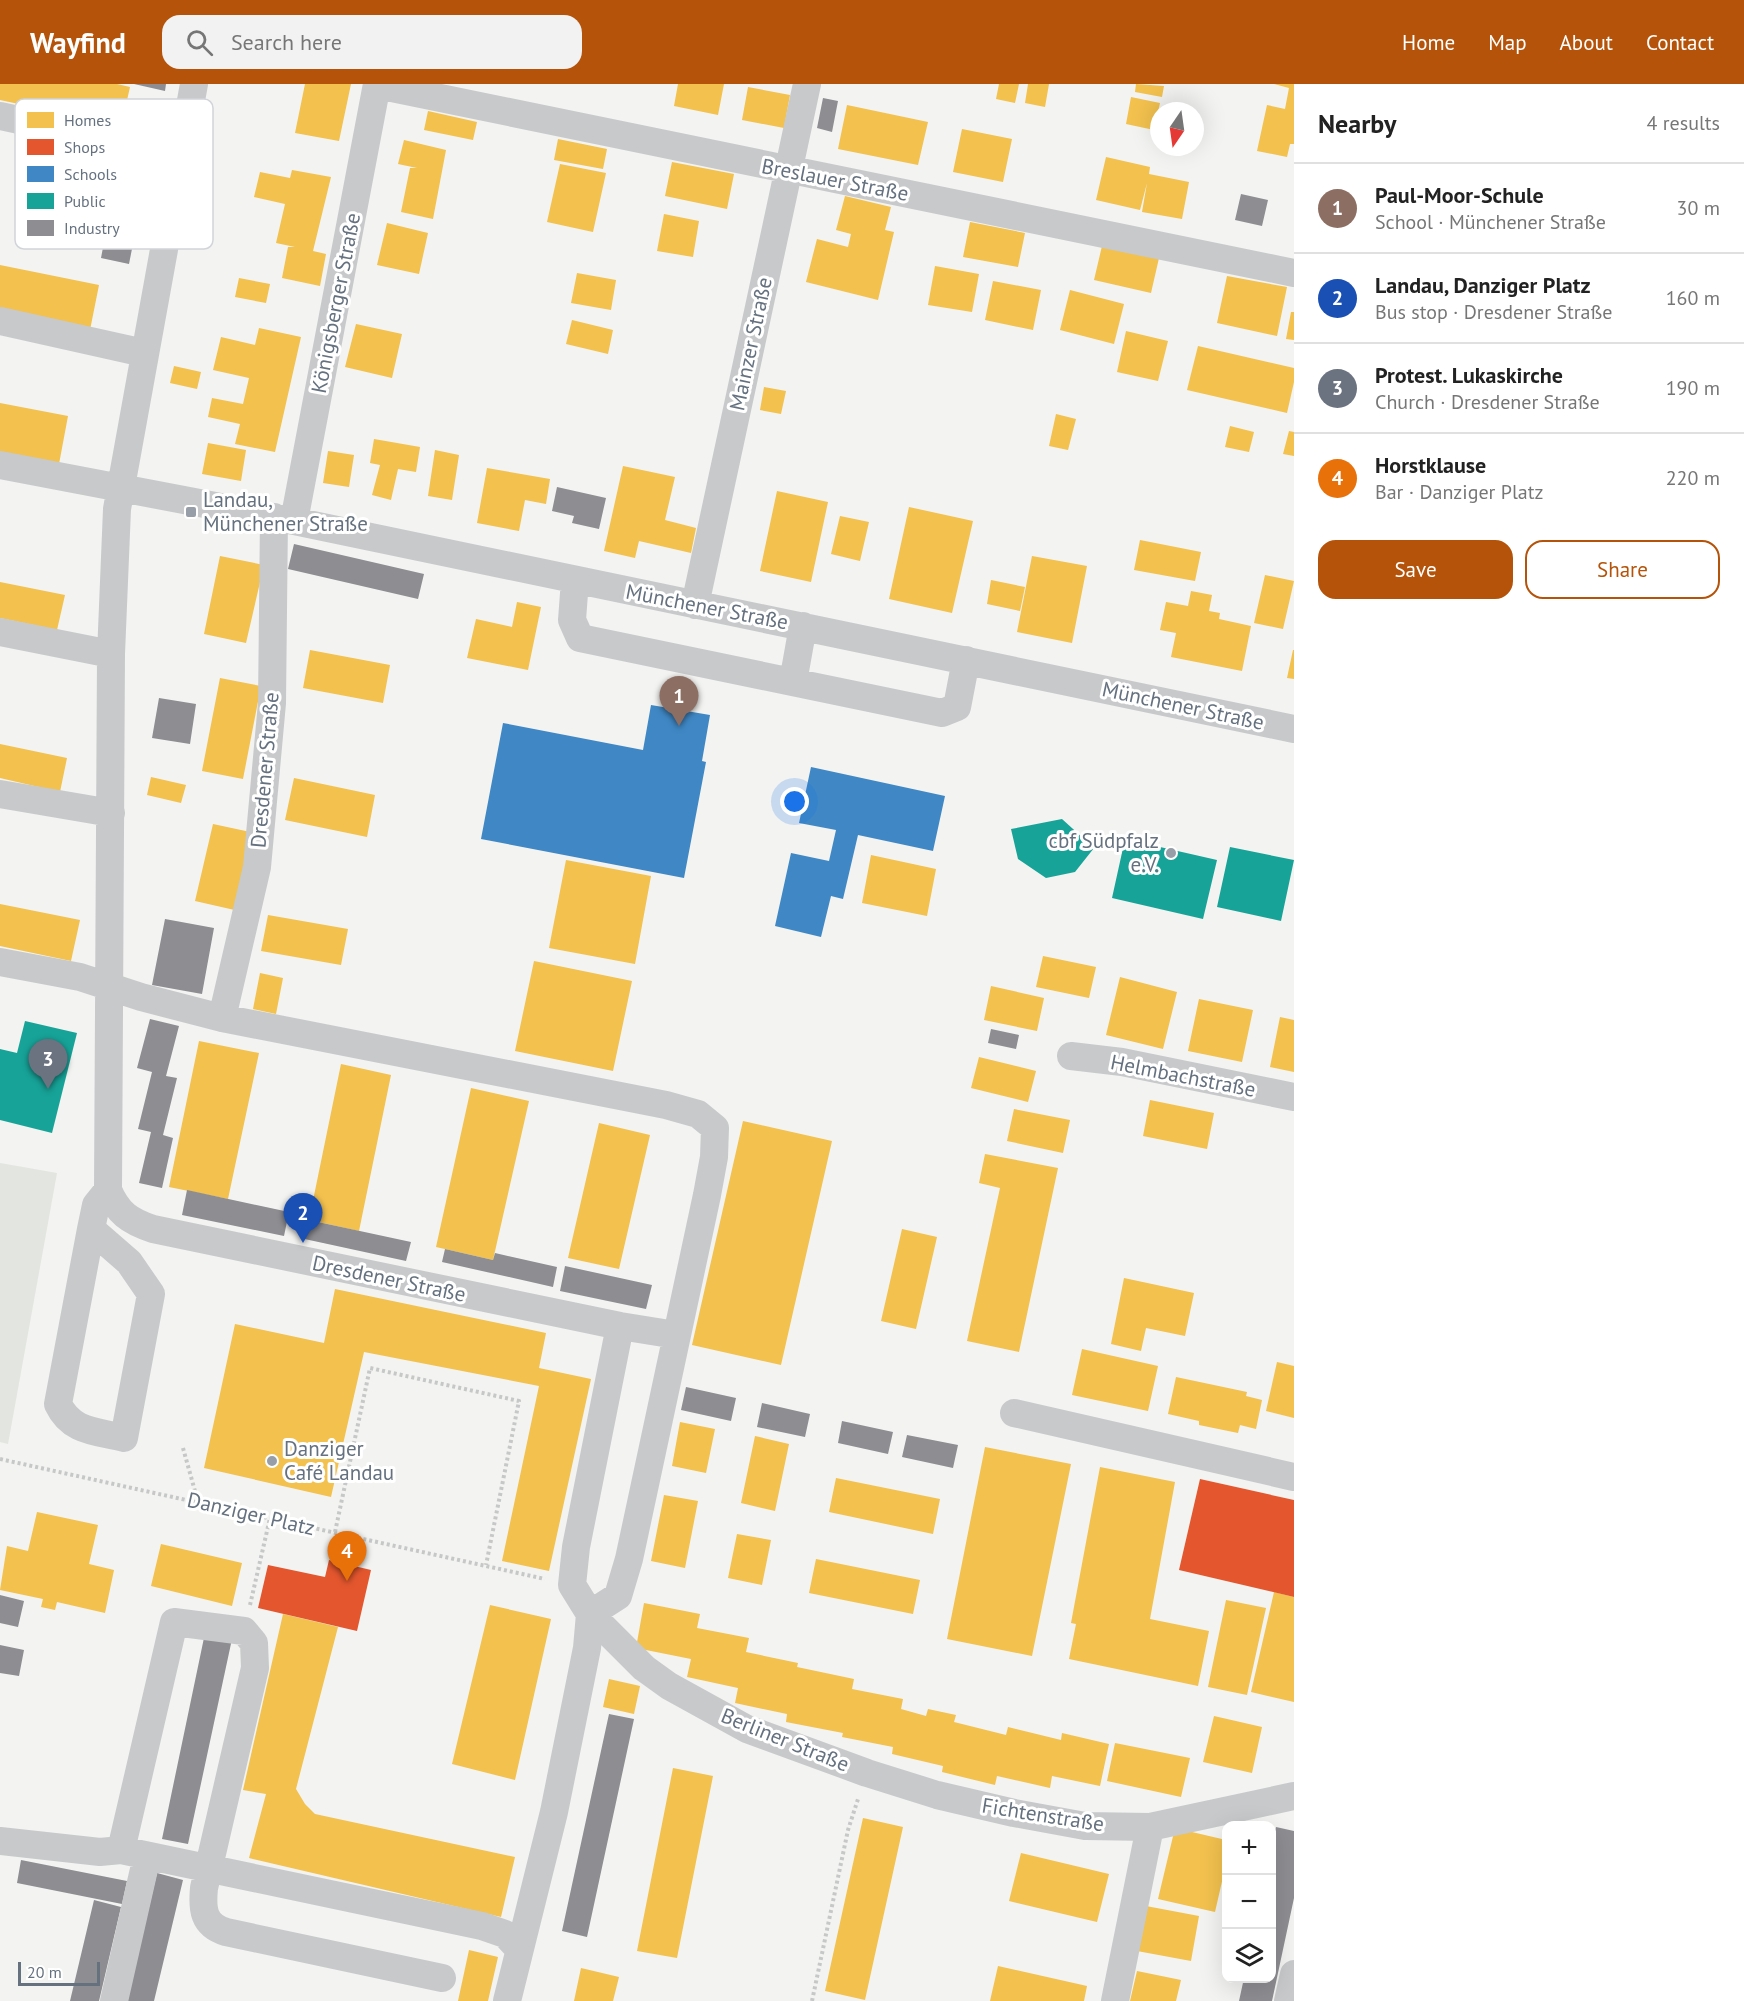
<!DOCTYPE html>
<meta charset="utf-8">
<style>
:root{--surface:#fff;--page:#f2f2f2;--text:#222;--muted:#767676;--line:#e0e0e0;--accent:#b45309}
body{margin:0;font-family:"PT Sans",sans-serif;background:var(--page);color:var(--text)}
.controls{position:absolute;right:18px;bottom:18px;display:grid;overflow:hidden;border-radius:12px;box-shadow:0 6px 24px #0002}
.controls button{width:54px;height:54px;display:grid;place-items:center;padding:0;border:0;border-bottom:2px solid var(--line);background:var(--surface);color:var(--text);font:30px sans-serif}
.compass{position:absolute;left:1150px;top:18px;width:54px;height:54px;border-radius:50%;background:var(--surface);box-shadow:0 6px 24px #0002;rotate:193deg}
.scale{position:absolute;left:18px;bottom:15px;width:82px;box-sizing:border-box;padding-left:6px;border:3px solid #65717f;border-top:0;font-size:16px;line-height:21px;white-space:nowrap;color:#65717f;-webkit-text-stroke:4px #fff;paint-order:stroke}
.you{position:absolute;left:795px;top:718px;width:21px;height:21px;margin:-15px;border:4px solid #fff;border-radius:50%;background:#1a73e8;box-shadow:0 0 0 9px #1a73e833}
.badge{display:grid;place-items:center;width:39px;height:39px;border-radius:50%;background:var(--accent);color:#fff;font-size:20px;font-weight:700}
.pin{position:absolute;translate:-50% -50px;filter:drop-shadow(0 2px 3px #0008)}
.pin::after{content:'';position:absolute;top:32px;width:21px;height:18px;background:inherit;clip-path:polygon(0 0,100% 0,50% 100%)}
.list{margin:0;padding:0;list-style:none}
h2{display:flex;justify-content:space-between;align-items:center;height:78px;margin:0;padding:0 24px;font-size:26px}
h2 small{font-size:20px;font-weight:400;color:var(--muted)}
.list li{display:grid;grid-template-columns:39px 1fr auto;gap:18px;align-items:center;box-sizing:border-box;height:90px;padding:0 24px;border-top:2px solid var(--line)}
.list b{display:block;font-size:22px;white-space:nowrap}
.list p{margin:0;font-size:20px;white-space:nowrap;color:var(--muted)}
.list em{font-size:20px;font-style:normal;color:var(--muted)}
.actions{display:flex;gap:12px;padding:18px 24px}
.actions a{flex:1;padding:14px 0;border:2px solid var(--accent);border-radius:18px;text-align:center;font-size:21px;color:var(--accent)}
.actions .main{background:var(--accent);color:#fff}
.icon{flex:none;width:33px;height:33px;fill:none;stroke:currentColor;stroke-width:2;stroke-linecap:round;stroke-linejoin:round}
.map{position:relative;flex:none;width:1294px;height:1917px;overflow:hidden}
header{display:flex;align-items:center;gap:36px;box-sizing:border-box;height:84px;padding:0 30px;background:var(--accent);color:#fff}
header strong{font-size:28px}
nav{display:flex;gap:33px;margin-inline-start:auto;font-size:21px}
.search{width:420px;height:54px;background:var(--page);display:flex;align-items:center;gap:15px;box-sizing:border-box;padding:0 21px;border-radius:18px;color:var(--muted);font-size:22px}
main{display:flex}
aside{flex:1;background:var(--surface)}
.map>svg:first-child{display:block}
.green{fill:#e2e5e0}
.homes{fill:#f2c14e}
.shops{fill:#e4572e}
.schools{fill:#3f88c5}
.public{fill:#17a398}
.industry{fill:#8d8d92}
.lines{fill:none;stroke-linecap:round;stroke-linejoin:round}
.path{stroke:#c6c7c7;stroke-width:4;stroke-dasharray:3 3;stroke-linecap:butt}
.minor{stroke:#c8c9cb;stroke-width:28}
.poi-dot{fill:#979ea7;stroke:#fff;stroke-width:2}
.labels{text-anchor:middle;stroke-width:6;stroke-linejoin:round;paint-order:stroke}
.street-label{font-size:21px;fill:#65717f;stroke:#fff}
.poi-label{font-size:21px;fill:#65717f;stroke:#fff;text-anchor:start}
.key{fill:#fff;stroke:#d1d4d9;stroke-width:1.5}
.key-label{font-size:16px;fill:#65717f}
</style>
<header>
<strong>Wayfind</strong>
<div class="search"><svg class="icon" aria-label="search" viewBox="0 0 24 24"><circle cx="10" cy="10" r="6"/><path d="M15 15l6 6"/></svg>Search here</div>
<nav><a>Home</a><a>Map</a><a>About</a><a>Contact</a></nav>
</header>
<main>
<div class="map">
<svg width="1294" height="1917" viewBox="0 0 1294 1917">
<rect width="100%" height="100%" fill="#f3f3f1"/>
<path class="green" d="M 0,1079 L 57,1089 L 8,1360 L 0,1358 Z"/>
<path class="homes" d="M 0,0 L 117,0 L 130,3 L 120,47 L 55,32 L 56,28 L 0,16 Z
M 305,0 L 351,0 L 339,57 L 295,49 Z
M 678,0 L 724,0 L 718,31 L 674,22 Z
M 999,0 L 1019,0 L 1015,19 L 996,15 Z
M 1028,0 L 1049,0 L 1045,23 L 1025,19 Z
M 1136,0 L 1164,2 L 1162,13 L 1135,8 Z
M 1274,0 L 1294,0 L 1294,60 L 1290,60 L 1287,73 L 1257,67 L 1267,21 L 1285,25 L 1289,4 Z
M 748,3 L 790,11 L 784,44 L 742,36 Z
M 1131,13 L 1160,19 L 1154,46 L 1126,40 Z
M 847,21 L 928,38 L 918,81 L 838,65 Z
M 428,27 L 477,38 L 473,56 L 424,46 Z
M 962,45 L 1012,55 L 1003,98 L 953,88 Z
M 558,55 L 607,65 L 603,85 L 554,76 Z
M 404,56 L 446,66 L 433,135 L 401,128 L 410,84 L 417,84 L 398,80 Z
M 1106,73 L 1150,83 L 1149,90 L 1189,98 L 1182,135 L 1142,128 L 1147,99 L 1140,126 L 1096,116 Z
M 672,78 L 734,90 L 727,125 L 665,112 Z
M 560,80 L 606,89 L 593,148 L 547,138 Z
M 292,86 L 331,93 L 313,167 L 326,170 L 320,202 L 282,194 L 288,163 L 295,163 L 276,159 L 285,120 L 254,113 L 260,88 L 290,94 Z
M 845,112 L 891,123 L 885,146 L 894,148 L 878,216 L 806,198 L 817,155 L 848,163 L 851,150 L 836,146 Z
M 664,130 L 699,137 L 693,173 L 657,167 Z
M 970,138 L 1025,149 L 1018,183 L 963,173 Z
M 387,139 L 428,149 L 419,190 L 377,181 Z
M 1102,162 L 1159,174 L 1151,209 L 1094,196 Z
M 0,181 L 99,201 L 90,246 L 0,227 Z
M 935,182 L 979,190 L 972,228 L 928,221 Z
M 577,189 L 616,196 L 611,226 L 571,219 Z
M 1227,192 L 1287,203 L 1277,252 L 1217,239 Z
M 239,194 L 270,200 L 266,219 L 235,213 Z
M 993,197 L 1041,206 L 1033,246 L 985,236 Z
M 1070,206 L 1124,220 L 1114,260 L 1060,246 Z
M 1291,228 L 1294,228 L 1294,256 L 1286,255 Z
M 572,236 L 613,246 L 608,270 L 566,260 Z
M 356,240 L 402,250 L 392,294 L 345,283 Z
M 259,244 L 301,253 L 275,368 L 235,360 L 240,340 L 208,333 L 212,314 L 243,320 L 249,294 L 213,286 L 221,253 L 255,261 Z
M 1126,247 L 1168,257 L 1158,297 L 1117,288 Z
M 1198,262 L 1294,284 L 1294,298 L 1287,329 L 1187,306 Z
M 174,282 L 201,288 L 197,305 L 170,299 Z
M 764,303 L 786,307 L 781,330 L 760,326 Z
M 0,319 L 68,332 L 59,380 L 0,369 Z
M 1056,330 L 1076,335 L 1068,366 L 1049,362 Z
M 1230,342 L 1254,348 L 1249,368 L 1225,363 Z
M 1289,347 L 1294,348 L 1294,372 L 1283,370 Z
M 374,355 L 420,363 L 416,388 L 398,385 L 391,416 L 372,411 L 380,381 L 370,379 Z
M 208,359 L 246,366 L 241,397 L 202,390 Z
M 435,366 L 459,371 L 452,416 L 428,412 Z
M 328,367 L 354,371 L 349,403 L 323,399 Z
M 623,382 L 675,393 L 665,436 L 696,444 L 691,469 L 639,457 L 635,474 L 604,467 Z
M 487,384 L 550,395 L 546,420 L 525,416 L 519,447 L 477,439 Z
M 777,407 L 828,418 L 811,498 L 760,487 Z
M 909,423 L 973,437 L 952,529 L 889,515 Z
M 840,432 L 869,438 L 860,477 L 831,470 Z
M 1140,456 L 1201,468 L 1195,497 L 1134,486 Z
M 220,472 L 264,481 L 246,559 L 204,550 Z
M 1032,472 L 1087,482 L 1072,559 L 1017,548 Z
M 1265,491 L 1294,497 L 1283,545 L 1254,539 Z
M 991,496 L 1025,503 L 1020,527 L 987,520 Z
M 0,498 L 65,511 L 57,546 L 0,534 Z
M 1191,507 L 1212,511 L 1209,527 L 1220,529 L 1219,535 L 1251,542 L 1242,587 L 1171,573 L 1176,549 L 1160,546 L 1166,518 L 1188,522 Z
M 517,518 L 541,523 L 528,586 L 467,574 L 476,535 L 512,543 Z
M 310,566 L 390,581 L 383,619 L 303,604 Z
M 1293,566 L 1294,566 L 1294,595 L 1287,594 Z
M 220,594 L 261,602 L 243,695 L 202,687 Z
M 0,660 L 67,674 L 60,708 L 0,694 Z
M 151,693 L 186,701 L 181,719 L 147,711 Z
M 294,694 L 375,711 L 367,753 L 285,736 Z
M 213,740 L 255,749 L 239,827 L 195,817 Z
M 871,771 L 936,785 L 927,832 L 862,819 Z
M 566,776 L 651,792 L 635,880 L 549,864 Z
M 0,820 L 80,836 L 71,877 L 0,862 Z
M 268,831 L 348,845 L 341,881 L 261,867 Z
M 1043,872 L 1096,883 L 1089,914 L 1036,903 Z
M 534,877 L 632,897 L 613,987 L 515,967 Z
M 260,889 L 283,894 L 276,930 L 253,925 Z
M 1120,893 L 1177,908 L 1163,965 L 1106,951 Z
M 991,902 L 1044,914 L 1037,947 L 984,936 Z
M 1199,915 L 1253,926 L 1242,978 L 1188,967 Z
M 1280,933 L 1294,936 L 1294,988 L 1270,983 Z
M 199,957 L 259,969 L 228,1115 L 169,1103 Z
M 979,973 L 1036,987 L 1028,1018 L 971,1004 Z
M 341,980 L 391,991 L 359,1147 L 309,1136 Z
M 471,1004 L 529,1017 L 493,1176 L 436,1163 Z
M 1150,1016 L 1214,1029 L 1207,1065 L 1143,1052 Z
M 1014,1025 L 1070,1036 L 1063,1069 L 1007,1057 Z
M 743,1037 L 832,1057 L 781,1281 L 692,1261 Z
M 599,1039 L 650,1051 L 619,1185 L 568,1174 Z
M 985,1070 L 1058,1084 L 1019,1268 L 967,1257 L 1000,1104 L 979,1099 Z
M 902,1145 L 937,1153 L 916,1245 L 881,1237 Z
M 1124,1194 L 1194,1209 L 1185,1252 L 1146,1244 L 1141,1267 L 1111,1260 Z
M 335,1205 L 546,1249 L 539,1284 L 591,1295 L 549,1487 L 502,1477 L 539,1302 L 364,1268 L 331,1413 L 204,1384 L 235,1240 L 324,1259 Z
M 1082,1265 L 1158,1282 L 1148,1327 L 1072,1311 Z
M 1277,1278 L 1294,1282 L 1294,1334 L 1266,1327 Z
M 1176,1293 L 1247,1308 L 1246,1312 L 1262,1316 L 1256,1345 L 1240,1341 L 1238,1349 L 1199,1341 L 1199,1337 L 1168,1330 Z
M 680,1338 L 715,1345 L 706,1389 L 672,1382 Z
M 755,1352 L 789,1360 L 775,1427 L 741,1419 Z
M 985,1363 L 1071,1380 L 1032,1572 L 947,1555 Z
M 1100,1383 L 1175,1398 L 1150,1535 L 1209,1547 L 1198,1602 L 1069,1575 L 1076,1540 L 1071,1539 Z
M 836,1394 L 940,1415 L 933,1450 L 829,1428 Z
M 664,1411 L 698,1417 L 685,1484 L 651,1477 Z
M 37,1428 L 98,1441 L 89,1480 L 114,1486 L 105,1529 L 57,1518 L 55,1526 L 41,1523 L 43,1515 L 0,1506 L 7,1462 L 28,1467 Z
M 737,1450 L 771,1456 L 762,1501 L 728,1494 Z
M 161,1460 L 242,1479 L 232,1522 L 151,1502 Z
M 816,1475 L 920,1496 L 913,1530 L 809,1509 Z
M 1274,1508 L 1294,1513 L 1294,1618 L 1251,1608 Z
M 1226,1516 L 1266,1524 L 1247,1611 L 1208,1603 Z
M 644,1519 L 700,1530 L 697,1544 L 749,1554 L 746,1568 L 798,1579 L 797,1583 L 854,1595 L 852,1605 L 903,1615 L 901,1625 L 926,1632 L 928,1625 L 956,1631 L 954,1638 L 1006,1651 L 1008,1643 L 1061,1656 L 1062,1649 L 1109,1660 L 1100,1702 L 1052,1692 L 1050,1704 L 997,1692 L 995,1701 L 942,1688 L 943,1682 L 892,1670 L 893,1663 L 842,1653 L 843,1649 L 786,1638 L 787,1630 L 735,1619 L 738,1604 L 687,1593 L 691,1575 L 636,1564 Z
M 490,1521 L 551,1535 L 515,1696 L 452,1680 Z
M 283,1530 L 338,1543 L 296,1705 L 305,1720 L 315,1730 L 515,1773 L 501,1833 L 249,1774 L 266,1710 L 243,1706 Z
M 609,1595 L 640,1602 L 634,1630 L 603,1623 Z
M 1214,1632 L 1262,1643 L 1252,1689 L 1203,1678 Z
M 1115,1659 L 1190,1674 L 1181,1713 L 1107,1697 Z
M 673,1684 L 713,1692 L 677,1874 L 637,1867 Z
M 863,1734 L 903,1743 L 865,1916 L 825,1907 Z
M 1175,1744 L 1226,1756 L 1226,1780 L 1215,1828 L 1158,1815 Z
M 1021,1769 L 1109,1790 L 1097,1838 L 1009,1817 Z
M 1146,1822 L 1199,1832 L 1191,1877 L 1137,1867 Z
M 469,1866 L 498,1873 L 488,1917 L 458,1917 Z
M 998,1882 L 1087,1902 L 1084,1917 L 990,1917 Z
M 581,1884 L 619,1893 L 613,1917 L 574,1917 Z
M 1137,1887 L 1181,1896 L 1176,1917 L 1130,1917 Z"/>
<path class="shops" d="M 1200,1395 L 1294,1416 L 1294,1513 L 1179,1486 Z
M 329,1476 L 371,1486 L 357,1547 L 258,1524 L 268,1481 L 325,1493 Z"/>
<path class="schools" d="M 651,621 L 710,631 L 702,677 L 706,678 L 684,794 L 481,755 L 503,639 L 643,666 Z
M 811,683 L 945,712 L 933,767 L 858,751 L 843,815 L 831,812 L 821,853 L 775,842 L 791,769 L 829,777 L 836,746 L 799,739 Z"/>
<path class="public" d="M 1062,735 L 1094,764 L 1075,788 L 1046,794 L 1018,775 L 1011,745 Z
M 1125,755 L 1217,776 L 1203,835 L 1112,814 Z
M 1230,763 L 1294,776 L 1281,837 L 1217,823 Z
M 25,937 L 77,949 L 52,1049 L 0,1036 L 0,965 L 17,969 Z"/>
<path class="industry" d="M 134,0 L 166,0 L 165,7 Z
M 823,14 L 838,17 L 832,48 L 817,44 Z
M 122,64 L 151,69 L 129,180 L 101,174 Z
M 1241,110 L 1268,116 L 1262,142 L 1235,136 Z
M 557,403 L 606,414 L 599,445 L 572,439 L 574,432 L 552,427 Z
M 294,460 L 424,490 L 418,515 L 288,485 Z
M 159,614 L 196,620 L 190,660 L 152,654 Z
M 165,835 L 214,844 L 202,910 L 152,901 Z
M 150,935 L 179,942 L 166,992 L 177,994 L 163,1051 L 173,1054 L 162,1104 L 139,1099 L 151,1048 L 138,1045 L 152,988 L 137,984 Z
M 991,945 L 1019,951 L 1016,965 L 988,959 Z
M 187,1106 L 289,1128 L 284,1152 L 182,1131 Z
M 304,1135 L 411,1158 L 406,1177 L 300,1154 Z
M 445,1165 L 493,1176 L 495,1169 L 557,1183 L 553,1203 L 442,1178 Z
M 565,1182 L 652,1201 L 646,1225 L 560,1207 Z
M 686,1303 L 736,1314 L 731,1337 L 681,1326 Z
M 762,1319 L 810,1330 L 805,1353 L 757,1343 Z
M 842,1337 L 893,1348 L 888,1370 L 838,1359 Z
M 907,1351 L 958,1361 L 953,1384 L 902,1373 Z
M 0,1511 L 24,1517 L 18,1543 L 0,1539 Z
M 205,1549 L 232,1555 L 188,1760 L 162,1755 Z
M 0,1561 L 24,1566 L 19,1592 L 0,1589 Z
M 609,1630 L 634,1635 L 587,1853 L 562,1847 Z
M 1276,1743 L 1294,1747 L 1294,1814 L 1272,1917 L 1239,1917 L 1244,1894 L 1272,1894 L 1272,1766 Z
M 21,1776 L 127,1797 L 122,1820 L 17,1799 Z
M 157,1789 L 183,1796 L 154,1917 L 127,1917 Z
M 94,1816 L 121,1823 L 99,1917 L 70,1917 Z"/>
<g class="lines">
<path class="path" d="M 183,1364 L 198,1418
M 0,1375 L 545,1495
M 335,1448 L 370,1284 L 519,1317 L 486,1481
M 250,1521 L 270,1434
M 812,1917 L 848,1746 L 858,1715"/>
<path class="minor" d="M 194,0 L 117,425 L 111,570 L 108,1106 C 118,1129 129,1137 153,1145 L 620,1242 L 676,1251
M 377,1 L 1294,189
M 0,32 L 181,71
M 0,237 L 144,269
M 0,381 L 294,437 L 1294,645
M 294,437 L 377,0
M 575,496 L 572,536 L 580,554 L 942,629 L 957,623 L 966,576
M 695,521 L 807,0
M 0,548 L 111,570
M 793,598 L 803,542
M 0,710 L 111,729
M 0,878 L 80,893 L 141,913 L 222,934 L 666,1021 L 698,1030 L 715,1044 L 714,1073 L 707,1111 L 629,1475 L 618,1512 L 590,1530
M 222,934 L 257,783 L 272,619 L 274,433
M 1071,972 L 1122,978 L 1294,1013
M 91,1145 L 129,1178 L 151,1210 L 124,1354 C 96,1347 71,1348 58,1320 L 91,1145 L 96,1121 L 108,1106
M 620,1242 L 576,1463 L 572,1501 L 590,1530 L 644,1584 L 669,1602 L 747,1645 L 867,1689 L 937,1711 L 1014,1729 L 1085,1742 L 1150,1743 L 1115,1917
M 1014,1329 L 1294,1393
M 1150,1743 L 1294,1712
M 0,1757 L 100,1768 L 121,1766 L 482,1842 L 505,1850 L 518,1864
M 121,1766 L 174,1538 L 244,1547 L 254,1559 L 255,1584 L 204,1804 C 202,1825 203,1841 226,1848 L 442,1894
M 114,1917 L 147,1772
M 507,1917 L 554,1728 L 587,1564 L 590,1530
M 1288,1917 L 1294,1890"/>
</g>
<g class="poi-dot">
<rect x="185" y="422" width="12" height="12" rx="3"/>
<circle cx="1171" cy="769" r="6"/>
<circle cx="272" cy="1377" r="6"/>
</g>
<g class="labels">
<g class="street-label">
<text transform="translate(835 96) rotate(11)" y="7">Breslauer Straße</text>
<text transform="translate(336 219) rotate(-79)" y="7">Königsberger Straße</text>
<text transform="translate(751 260) rotate(-78)" y="7">Mainzer Straße</text>
<text transform="translate(707 523) rotate(11)" y="7">Münchener Straße</text>
<text transform="translate(1183 622) rotate(12)" y="7">Münchener Straße</text>
<text transform="translate(265 686) rotate(-85)" y="7">Dresdener Straße</text>
<text transform="translate(1183 992) rotate(11)" y="7">Helmbachstraße</text>
<text transform="translate(389 1195) rotate(12)" y="7">Dresdener Straße</text>
<text transform="translate(251 1430) rotate(13)" y="7">Danziger Platz</text>
<text transform="translate(785 1656) rotate(22)" y="7">Berliner Straße</text>
<text transform="translate(1043 1731) rotate(9)" y="7">Fichtenstraße</text>
</g>
<g class="poi-label">
<text x="203" y="423">Landau,<tspan x="203" dy="24">Münchener Straße</tspan></text>
<text x="1159" y="764" text-anchor="end">cbf Südpfalz<tspan x="1159" dy="24">e.V.</tspan></text>
<text x="284" y="1372">Danziger<tspan x="284" dy="24">Café Landau</tspan></text>
</g>
</g>
<rect x="15" y="15" width="198" height="150" rx="9" class="key"/>
<rect x="27" y="28" width="27" height="16" fill="#f2c14e"/>
<rect x="27" y="55" width="27" height="16" fill="#e4572e"/>
<rect x="27" y="82" width="27" height="16" fill="#3f88c5"/>
<rect x="27" y="109" width="27" height="16" fill="#17a398"/>
<rect x="27" y="136" width="27" height="16" fill="#8d8d92"/>
<g class="key-label">
<text x="64" y="42">Homes</text>
<text x="64" y="69">Shops</text>
<text x="64" y="96">Schools</text>
<text x="64" y="123">Public</text>
<text x="64" y="150">Industry</text>
</g>
</svg>
<div class="controls">
<button>+</button>
<button>−</button>
<button><svg class="icon" aria-label="layers" viewBox="0 0 24 24"><path d="M12 4l9 5-9 5-9-5zM3 14l9 5 9-5"/></svg></button>
</div>
<svg class="compass" viewBox="-18 -18 36 36"><path d="M0-13l5 13h-10z" fill="#e53935"/><path d="M0 13l5-13h-10z" fill="#767676"/></svg>
<div class="scale">20 m</div>
<div class="you"></div>
<div class="pin badge" style="left:679px;top:642px;background:#8d6e63">1</div>
<div class="pin badge" style="left:303px;top:1159px;background:#1a4fb4">2</div>
<div class="pin badge" style="left:48px;top:1005px;background:#6b7280">3</div>
<div class="pin badge" style="left:347px;top:1497px;background:#e8710a">4</div>
</div>
<aside>
<h2>Nearby<small>4 results</small></h2>
<ul class="list">
<li><span class="badge" style="background:#8d6e63">1</span><div><b>Paul-Moor-Schule</b><p>School · Münchener Straße</p></div><em>30 m</em></li>
<li><span class="badge" style="background:#1a4fb4">2</span><div><b>Landau, Danziger Platz</b><p>Bus stop · Dresdener Straße</p></div><em>160 m</em></li>
<li><span class="badge" style="background:#6b7280">3</span><div><b>Protest. Lukaskirche</b><p>Church · Dresdener Straße</p></div><em>190 m</em></li>
<li><span class="badge" style="background:#e8710a">4</span><div><b>Horstklause</b><p>Bar · Danziger Platz</p></div><em>220 m</em></li>
</ul>
<div class="actions"><a class="main">Save</a><a>Share</a></div>
</aside>
</main>
